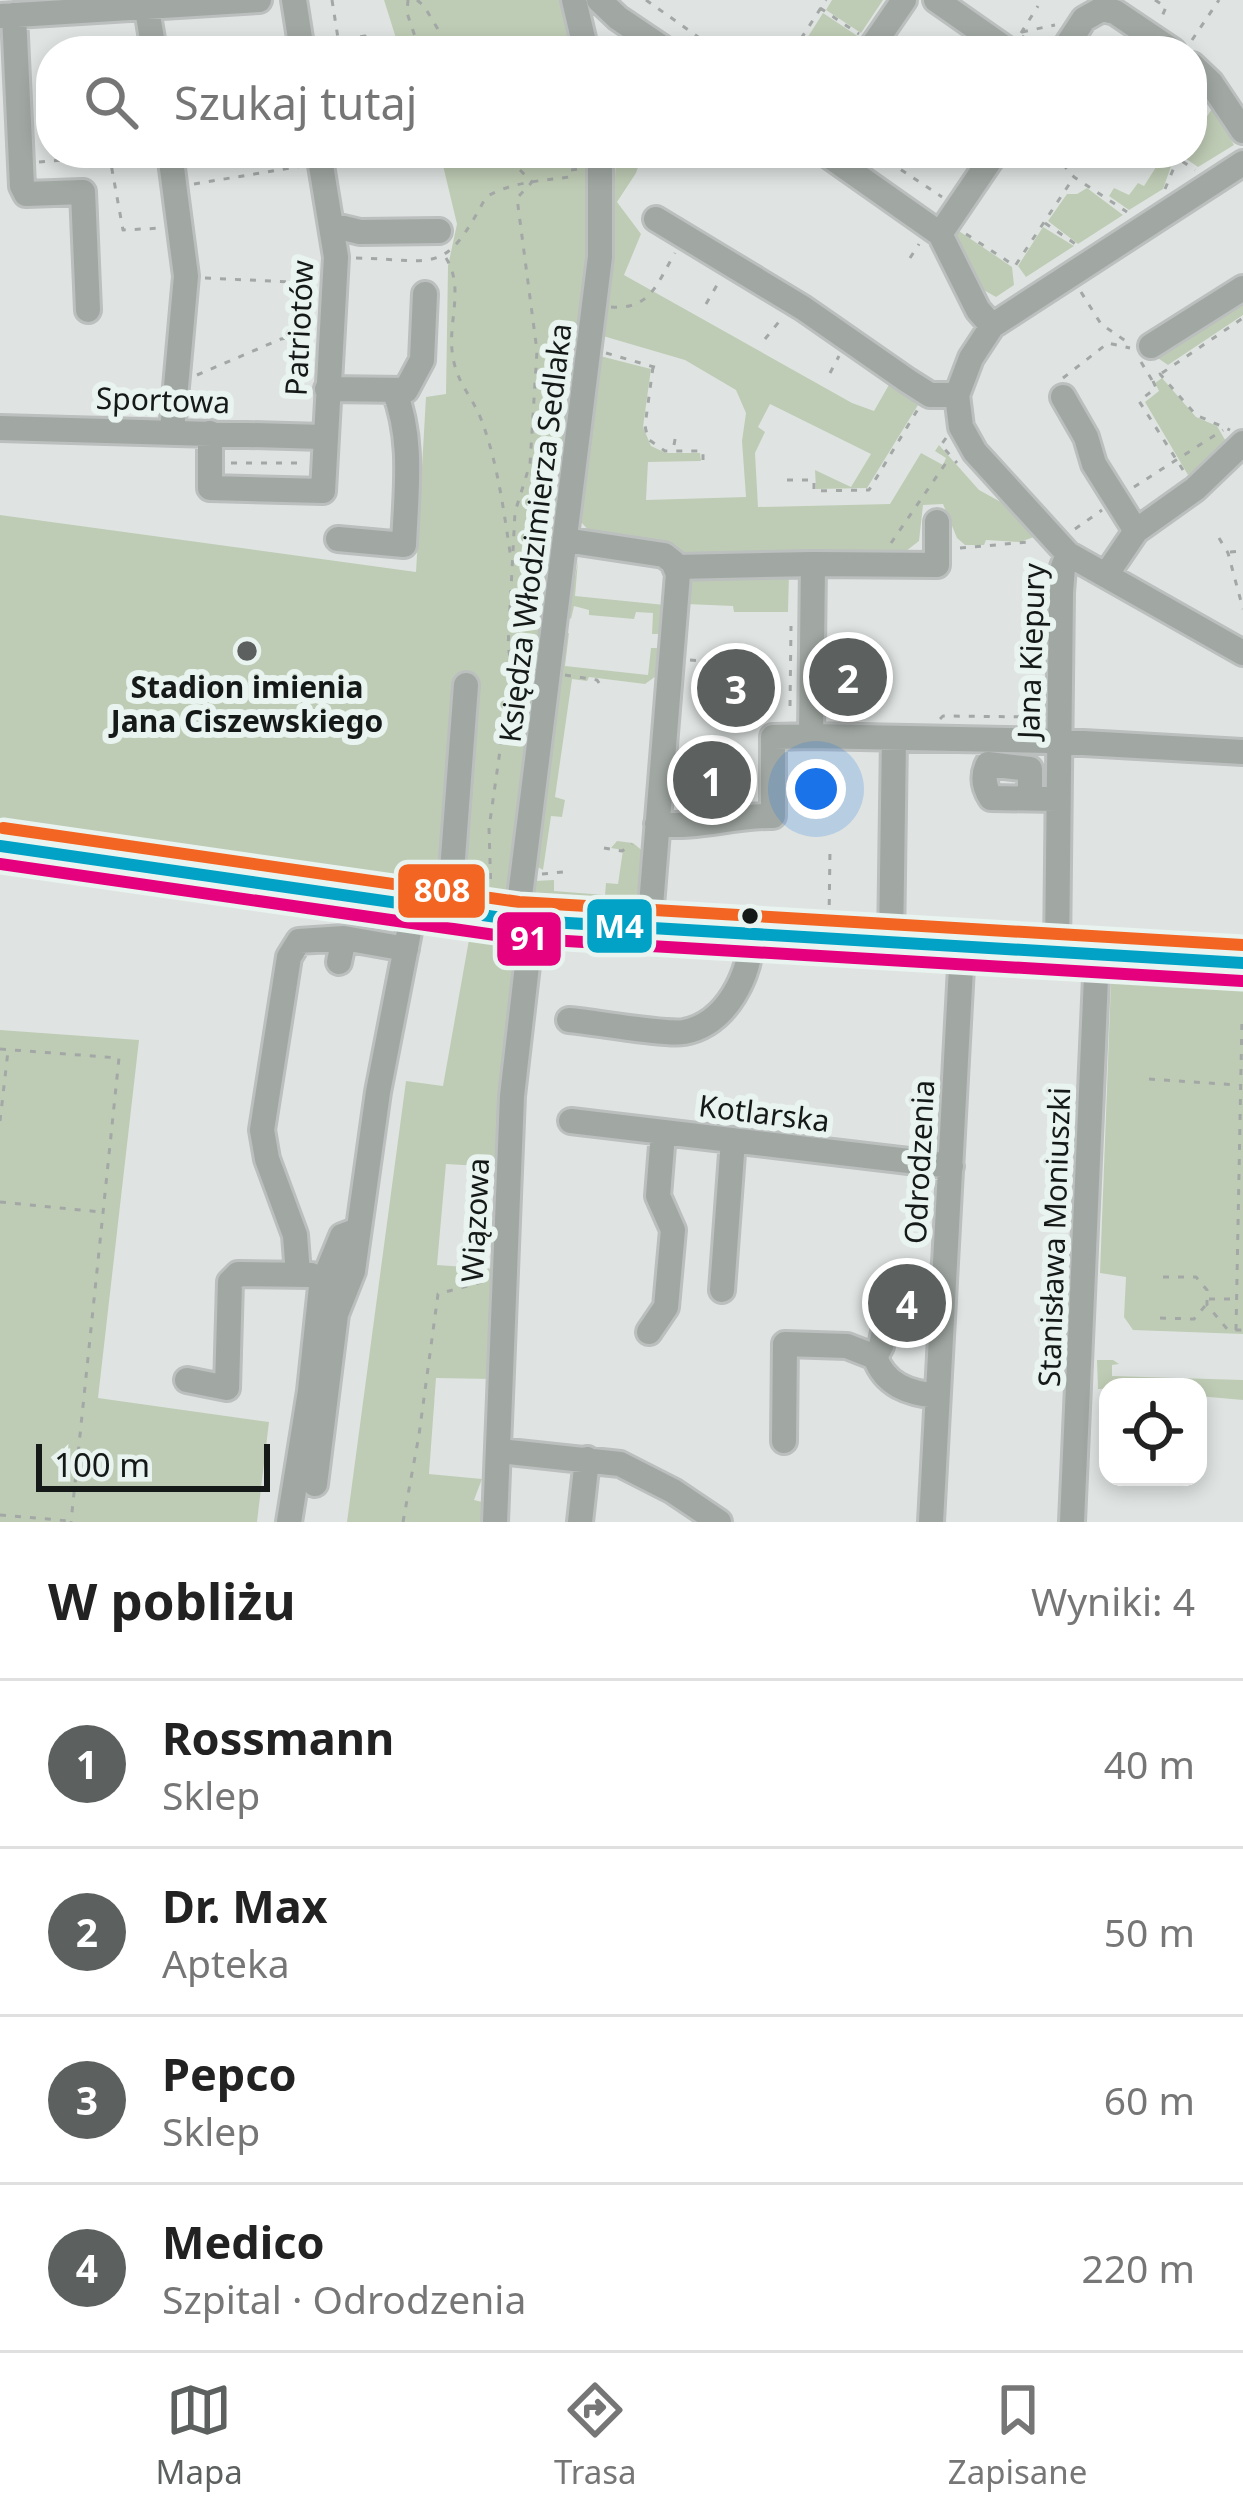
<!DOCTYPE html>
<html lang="pl">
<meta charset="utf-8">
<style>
:root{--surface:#fff;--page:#f2f2f2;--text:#222;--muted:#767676;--line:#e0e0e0;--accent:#5c605f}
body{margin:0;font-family:"Noto Sans",sans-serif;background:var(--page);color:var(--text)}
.controls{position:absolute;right:36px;bottom:36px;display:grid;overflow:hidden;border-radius:24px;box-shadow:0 6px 18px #0003}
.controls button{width:108px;height:108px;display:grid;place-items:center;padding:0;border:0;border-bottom:3px solid var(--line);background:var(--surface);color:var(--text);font:60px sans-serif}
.scale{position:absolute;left:36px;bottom:30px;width:234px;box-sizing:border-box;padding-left:12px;border:6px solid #151918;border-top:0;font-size:33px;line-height:42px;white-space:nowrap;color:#151918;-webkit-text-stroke:9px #e9f4f0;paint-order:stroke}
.you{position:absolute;left:816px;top:789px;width:42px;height:42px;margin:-30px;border:9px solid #fff;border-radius:50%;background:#1a73e8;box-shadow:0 0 0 18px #1a73e833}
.badge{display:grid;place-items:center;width:78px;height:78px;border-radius:50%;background:var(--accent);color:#fff;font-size:39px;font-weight:700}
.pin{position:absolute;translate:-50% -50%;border:6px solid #fff;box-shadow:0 3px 12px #0006}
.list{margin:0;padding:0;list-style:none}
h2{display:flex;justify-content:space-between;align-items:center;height:156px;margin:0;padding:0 48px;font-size:51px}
h2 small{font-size:39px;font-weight:400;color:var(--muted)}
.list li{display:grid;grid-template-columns:78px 1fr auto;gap:36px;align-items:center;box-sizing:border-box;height:168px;padding:0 48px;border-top:3px solid var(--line)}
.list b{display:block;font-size:45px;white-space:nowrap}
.list p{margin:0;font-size:39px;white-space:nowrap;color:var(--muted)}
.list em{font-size:39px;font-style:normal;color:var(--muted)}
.icon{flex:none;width:66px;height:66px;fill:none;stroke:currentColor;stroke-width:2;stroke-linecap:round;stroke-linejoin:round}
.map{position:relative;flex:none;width:1243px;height:1522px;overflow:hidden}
.search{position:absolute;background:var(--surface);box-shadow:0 6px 18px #0003;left:36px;right:36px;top:36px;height:132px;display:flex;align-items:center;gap:30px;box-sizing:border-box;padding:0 42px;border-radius:48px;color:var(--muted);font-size:45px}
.sheet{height:828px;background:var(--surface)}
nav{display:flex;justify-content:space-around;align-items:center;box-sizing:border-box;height:168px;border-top:3px solid var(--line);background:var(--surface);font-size:33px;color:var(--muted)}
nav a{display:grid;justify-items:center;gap:6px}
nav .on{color:var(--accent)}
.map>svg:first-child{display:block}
.green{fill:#bfccb5}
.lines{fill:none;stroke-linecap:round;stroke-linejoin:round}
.minor-casing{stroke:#bbbfbe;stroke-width:30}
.path{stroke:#a3a8a6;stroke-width:3;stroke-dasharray:6 9;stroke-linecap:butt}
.minor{stroke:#a1a8a3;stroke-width:24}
.bus-1-casing{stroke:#e9f4f0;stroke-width:21}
.bus-2-casing{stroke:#e9f4f0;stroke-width:21}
.bus-3-casing{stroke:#e9f4f0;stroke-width:21}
.bus-1{stroke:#01a2c5;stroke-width:12}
.bus-2{stroke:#e5007d;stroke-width:12}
.bus-3{stroke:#f26522;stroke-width:12}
.poi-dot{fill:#5c605f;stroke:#e9f4f0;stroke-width:4.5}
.bus-dot{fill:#151918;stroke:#e9f4f0;stroke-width:4.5}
.labels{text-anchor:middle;stroke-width:12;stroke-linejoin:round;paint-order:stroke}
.street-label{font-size:30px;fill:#151918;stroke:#e9f4f0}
.poi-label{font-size:30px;font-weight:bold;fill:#151918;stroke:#e9f4f0}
.line-badge{stroke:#e9f4f0;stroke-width:4.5}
.badge-label{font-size:33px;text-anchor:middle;font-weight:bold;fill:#fff}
</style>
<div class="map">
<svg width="1243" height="1522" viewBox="0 0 1243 1522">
<rect width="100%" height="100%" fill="#dfe4e2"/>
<path class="green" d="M 384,0 L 560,0 L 572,51 L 400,51 Z
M 832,0 L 883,0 L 861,33 L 826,10 Z
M 823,13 L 859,37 L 849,51 L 799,51 Z
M 1213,107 L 1234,145 L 1198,167 L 1182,156 L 1192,153 L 1192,140 Z
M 440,153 L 586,153 L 590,221 L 579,368 L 514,890 L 507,890 L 505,896 L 466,892 L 0,823 L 0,515 L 416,572 L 426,397 L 446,394 L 448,266 L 457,224 Z
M 616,153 L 643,153 L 636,173 L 617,202 L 641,234 L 624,275 L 852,403 L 874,411 L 890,383 L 918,405 L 867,488 L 816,489 L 815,470 L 851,487 L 871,454 L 770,404 L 758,427 L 765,432 L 755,453 L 758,507 L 890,504 L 921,453 L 943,465 L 946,458 L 935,451 L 939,445 L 979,490 L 1010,507 L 1034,537 L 1020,542 L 986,540 L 984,545 L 965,545 L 957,538 L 943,504 L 923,505 L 919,541 L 901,555 L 687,554 L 593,535 L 579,520 L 600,356 L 651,369 L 643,427 L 651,446 L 666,453 L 700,453 L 701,461 L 648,462 L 646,500 L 746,497 L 742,441 L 746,413 L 736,390 L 685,360 L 603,336 L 611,280 Z
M 1142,153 L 1166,153 L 1174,158 L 1163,189 L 1129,210 L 1109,196 L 1114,188 L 1129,195 L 1138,183 L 1144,186 L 1158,164 Z
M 1087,188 L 1123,215 L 1078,244 L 1048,221 L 1067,194 L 1077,194 Z
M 1043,227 L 1074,246 L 1026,277 L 1018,266 Z
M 956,229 L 1012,267 L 1014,285 L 996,297 L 980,288 L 953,234 Z
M 1243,296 L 1243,315 L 1168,365 L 1152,354 Z
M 1162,378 L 1196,417 L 1217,426 L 1228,445 L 1188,475 L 1145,402 L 1159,391 L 1155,383 Z
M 578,561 L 575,596 L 665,605 L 662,634 L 652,634 L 653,613 L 636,612 L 634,619 L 589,615 L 589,610 L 574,606 L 571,619 L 567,616 Z
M 789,573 L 788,612 L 734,612 L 733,606 L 686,604 L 693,575 Z
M 569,633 L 565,666 L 648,675 L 651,648 L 661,648 L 659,674 L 645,684 L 589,677 L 587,681 L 572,679 L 555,797 L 565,800 L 562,817 L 551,816 L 543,870 L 536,866 L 565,634 Z
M 617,841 L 633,843 L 644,852 L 635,906 L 541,904 L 532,893 L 534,881 L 554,880 L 554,891 L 605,895 L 606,883 L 618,884 L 623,850 L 611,848 Z
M 470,934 L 519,941 L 497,1167 L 446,1164 L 437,1265 L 494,1269 L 492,1379 L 436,1378 L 429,1474 L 482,1479 L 474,1500 L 482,1502 L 482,1522 L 347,1522 L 406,1081 L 443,1086 Z
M 1111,982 L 1243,988 L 1243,1334 L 1133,1330 L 1124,1317 L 1126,1277 L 1100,1273 Z
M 0,1030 L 139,1040 L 98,1398 L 269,1422 L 257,1522 L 0,1522 Z
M 1113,1360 L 1119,1364 L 1112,1365 L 1112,1376 L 1243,1380 L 1243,1400 L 1198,1396 L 1198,1387 L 1098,1389 L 1097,1360 Z"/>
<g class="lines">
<g class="minor-casing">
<path id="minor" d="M 294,0 L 302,51
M 574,0 L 586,51
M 599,0 L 618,18 L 667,51
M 936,0 L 1009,51
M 147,9 L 154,51
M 14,15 L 22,186 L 26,194 L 83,192 L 88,310
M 0,16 L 259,0
M 869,51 L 904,0
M 1063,51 L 1084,19 L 1102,9 L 1115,12 L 1173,51
M 1192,65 L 1211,83 L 1243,131
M 170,153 L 186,276 L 172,431
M 825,153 L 940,234 L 978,310 L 992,326
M 1243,163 L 992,326 L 971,358 L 957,395 L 961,427 L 975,452 L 1068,554 L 1243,653
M 656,219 L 803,308 L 908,381 L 930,395 L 957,395
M 331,225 L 360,232 L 439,231
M 940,234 L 995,153
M 1151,346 L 1243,288
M 327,389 L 406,390 L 422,360 L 425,294
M 1063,397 L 1086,437 L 1094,464 L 1136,531
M 0,428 L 323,437
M 210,433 L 210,488 L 323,491 L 336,257 L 319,153
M 338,539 L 404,545 C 406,492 414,440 394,390
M 565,540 L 664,555 L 673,562 L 678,574 L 649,930
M 813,564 L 937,565 L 937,522
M 676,567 L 813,564 L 811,736 L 1048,741 L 1243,752
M 1106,575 L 1136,531 L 1195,489 L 1243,443
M 1030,798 L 1030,769 L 988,764 C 982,776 984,787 991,798 L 1058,799
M 657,824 C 697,829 733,815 773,816 L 773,737 L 811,736
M 0,846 L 517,920 L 1243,963
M 449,911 L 466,685
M 517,920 L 600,257 L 600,153
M 891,944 L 894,738
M 1057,954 L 1061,592 L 1063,567 L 1068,554
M 339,962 L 344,938 L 406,949
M 569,1020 C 594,1022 664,1035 684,1032 C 727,1024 751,974 751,935
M 571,1121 L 951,1166
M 298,1274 L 295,1235 L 267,1159 L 262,1130 L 289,957 L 299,941 L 344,938
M 722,1290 L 733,1140
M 649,1332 L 666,1307 L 673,1230 L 658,1196 L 663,1133
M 875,1357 L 881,1346 L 889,1308
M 187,1380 L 227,1388 L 230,1282 L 238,1274 L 311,1275
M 784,1441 L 785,1344 L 847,1346 L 875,1357 C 885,1385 908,1393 937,1396
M 500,1451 L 620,1464 L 673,1491 L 719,1522
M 315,1484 L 336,1314 L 353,1271 L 378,1092 L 414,906
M 289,1522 L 310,1391 L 321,1287 L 342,1236 L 358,1230
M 495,1522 L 512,1096 L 532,922
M 580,1522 L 587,1459
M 931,1522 L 962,949
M 1072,1522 L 1097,955"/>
</g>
<path class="path" d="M 332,0 L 340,51
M 408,0 L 407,13 L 420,51
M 417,0 L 424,6 L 451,51
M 646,0 L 718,51
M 1155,0 L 1166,7 L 1160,21
M 820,8 L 859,34
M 1022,32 L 1055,25
M 1021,33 L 1038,6
M 1022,36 L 1044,50
M 1192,40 L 1219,0
M 359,51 L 365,36 L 359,37
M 793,51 L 826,0
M 1192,134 L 1207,110
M 109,153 L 123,230 L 162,228
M 876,153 L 942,197
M 1053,153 L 1074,177 L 1127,212
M 1170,153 L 1195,170
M 39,162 L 108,156
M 194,184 L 303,166
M 1165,189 L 1180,153
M 1045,223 L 1077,245
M 966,234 L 1015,266 L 1074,177
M 356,258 C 438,260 444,276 486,197 C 511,182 540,181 569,177 L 570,170 L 580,169
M 446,258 C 464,287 449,318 452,350 C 455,382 470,392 481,419 C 498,463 504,513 511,559
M 910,258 L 919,244
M 205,278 L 314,283
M 1081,292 L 1101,324 L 1130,344
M 706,304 L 720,280
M 611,307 C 651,310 657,283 675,253
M 765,339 L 782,318
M 606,353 L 661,369
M 1141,362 L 1152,380 L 1160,374 L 1196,415 L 1230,430
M 653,367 L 645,426 L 648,439 L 665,451 L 703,451 L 703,460
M 830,373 L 839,356
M 1162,373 L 1243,318
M 197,375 L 281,339 L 311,334
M 1063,378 L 1108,343 L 1130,348
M 1153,381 L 1156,388 L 1139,401 L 1183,470
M 946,438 L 941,445 L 957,463
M 674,445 L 676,434
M 231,463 L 303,463
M 787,480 L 814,480 L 814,491 L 869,490 L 918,409
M 1134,487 L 1223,430
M 1075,529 L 1102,510
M 1219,538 L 1228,553 L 1243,609
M 891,543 L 950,457
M 960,548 L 1029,542
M 1230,552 L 1243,551
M 690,660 L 762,666
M 565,675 L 597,680 L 601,686
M 790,706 L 791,626
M 940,719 L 943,716 L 1037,717
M 604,848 L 622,851 L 632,844
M 542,874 L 563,872
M 491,894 L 489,828 L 512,666 L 508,647 L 515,512 L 530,464 L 537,351 L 517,198 L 532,182 L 503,153
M 829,920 L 830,850
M 0,1049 L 119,1058 L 71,1522
M 1149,1079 L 1239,1085
M 0,1121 L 8,1051
M 0,1202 L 101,1212
M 1163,1277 L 1196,1277 L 1207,1290 L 1207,1305 L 1228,1330 L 1243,1330
M 1209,1299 L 1235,1299
M 1160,1318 L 1194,1319 L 1205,1306
M 1236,1330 L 1242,1017
M 0,1515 L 70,1521
M 403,1522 L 419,1435 L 438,1294 L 485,1281"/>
<use href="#minor" class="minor"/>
<g class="bus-1-casing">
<path id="bus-1" d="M 0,846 L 517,920 L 1243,963"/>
</g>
<g class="bus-2-casing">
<path id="bus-2" d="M 0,864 L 516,938 L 1242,981"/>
</g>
<g class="bus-3-casing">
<path id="bus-3" d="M 3,828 L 519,902 L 1243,945"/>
</g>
<use href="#bus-1" class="bus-1"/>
<use href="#bus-2" class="bus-2"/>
<use href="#bus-3" class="bus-3"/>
</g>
<circle class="poi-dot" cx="247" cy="651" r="12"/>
<circle class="bus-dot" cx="750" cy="916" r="10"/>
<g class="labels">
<g class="street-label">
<text transform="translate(300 328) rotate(-87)" y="10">Patriotów</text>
<text transform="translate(163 401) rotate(2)" y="10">Sportowa</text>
<text transform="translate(536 533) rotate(-83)" y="10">Księdza Włodzimierza Sedlaka</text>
<text transform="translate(1032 651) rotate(-88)" y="10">Jana Kiepury</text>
<text transform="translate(764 1114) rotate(7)" y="10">Kotlarska</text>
<text transform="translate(920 1162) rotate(-87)" y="10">Odrodzenia</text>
<text transform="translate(476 1220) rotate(-87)" y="10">Wiązowa</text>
<text transform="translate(1055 1237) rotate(-88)" y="10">Stanisława Moniuszki</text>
</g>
<g class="poi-label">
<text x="247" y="698">Stadion imienia<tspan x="247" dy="34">Jana Ciszewskiego</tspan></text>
</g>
</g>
<g class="line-badge">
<rect x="396" y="862" width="91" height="58" rx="12" fill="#f26522"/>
<rect x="585" y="897" width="69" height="58" rx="12" fill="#01a2c5"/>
<rect x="495" y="910" width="68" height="58" rx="12" fill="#e5007d"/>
</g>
<g class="badge-label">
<text x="442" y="902">808</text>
<text x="619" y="938">M4</text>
<text x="529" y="950">91</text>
</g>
</svg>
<div class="controls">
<button><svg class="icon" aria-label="locate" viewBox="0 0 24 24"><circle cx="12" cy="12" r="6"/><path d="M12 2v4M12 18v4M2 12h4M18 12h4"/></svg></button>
</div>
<div class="scale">100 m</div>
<div class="you"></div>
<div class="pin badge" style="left:712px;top:780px">1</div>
<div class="pin badge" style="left:848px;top:677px">2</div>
<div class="pin badge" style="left:736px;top:688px">3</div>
<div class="pin badge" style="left:907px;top:1303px">4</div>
<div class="search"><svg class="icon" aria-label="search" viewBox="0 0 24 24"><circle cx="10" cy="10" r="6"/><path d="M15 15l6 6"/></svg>Szukaj tutaj</div>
</div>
<section class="sheet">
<h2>W pobliżu<small>Wyniki: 4</small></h2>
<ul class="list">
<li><span class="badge">1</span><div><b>Rossmann</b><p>Sklep</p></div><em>40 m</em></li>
<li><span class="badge">2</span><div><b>Dr. Max</b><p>Apteka</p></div><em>50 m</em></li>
<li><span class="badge">3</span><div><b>Pepco</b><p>Sklep</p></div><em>60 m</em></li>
<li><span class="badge">4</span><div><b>Medico</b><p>Szpital · Odrodzenia</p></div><em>220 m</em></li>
</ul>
</section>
<nav>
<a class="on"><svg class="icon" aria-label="map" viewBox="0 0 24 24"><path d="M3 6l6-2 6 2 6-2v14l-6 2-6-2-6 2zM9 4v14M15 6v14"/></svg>Mapa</a>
<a><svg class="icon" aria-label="directions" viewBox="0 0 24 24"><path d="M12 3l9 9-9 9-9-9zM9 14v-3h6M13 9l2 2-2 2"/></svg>Trasa</a>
<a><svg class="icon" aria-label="saved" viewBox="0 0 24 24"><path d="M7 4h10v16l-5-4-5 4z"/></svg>Zapisane</a>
</nav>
